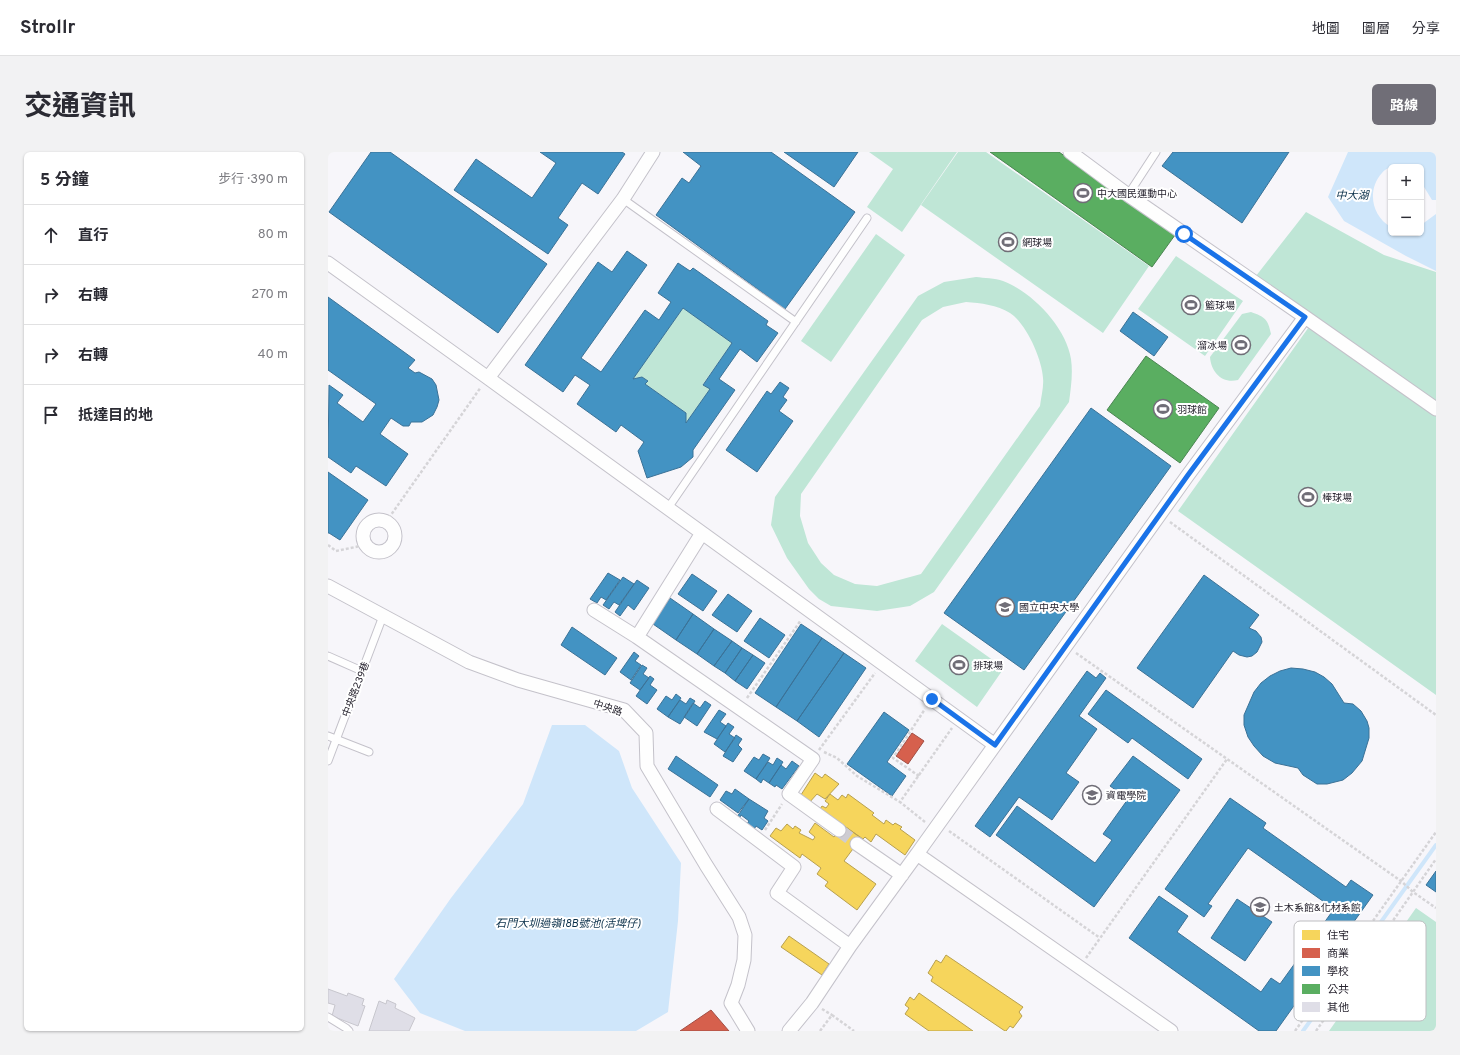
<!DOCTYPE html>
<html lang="zh-TW">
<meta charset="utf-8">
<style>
:root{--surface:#fff;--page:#f2f2f3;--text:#2b2b33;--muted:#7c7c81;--line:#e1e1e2;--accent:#706e77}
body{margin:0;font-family:Overpass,"Noto Sans TC",sans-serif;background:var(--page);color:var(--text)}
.controls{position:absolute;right:12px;top:12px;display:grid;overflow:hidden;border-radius:6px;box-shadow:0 1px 3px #0004}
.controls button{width:36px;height:36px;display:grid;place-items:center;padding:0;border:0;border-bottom:1px solid var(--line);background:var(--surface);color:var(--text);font:20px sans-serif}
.stop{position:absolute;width:12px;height:12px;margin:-9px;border:3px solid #1a73e8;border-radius:50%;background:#fff}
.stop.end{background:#1a73e8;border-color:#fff;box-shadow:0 1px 4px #0008}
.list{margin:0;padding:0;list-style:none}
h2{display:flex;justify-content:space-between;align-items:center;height:52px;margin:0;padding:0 16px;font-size:17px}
h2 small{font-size:13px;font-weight:400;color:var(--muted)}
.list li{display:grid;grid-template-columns:26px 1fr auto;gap:12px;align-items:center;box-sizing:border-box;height:60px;padding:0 16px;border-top:1px solid var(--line)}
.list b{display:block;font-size:15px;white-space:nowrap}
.list em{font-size:13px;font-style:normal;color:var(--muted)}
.icon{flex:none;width:22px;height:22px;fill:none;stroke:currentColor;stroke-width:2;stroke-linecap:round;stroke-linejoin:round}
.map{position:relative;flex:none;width:1108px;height:879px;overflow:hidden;border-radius:6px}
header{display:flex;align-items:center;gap:24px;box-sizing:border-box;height:56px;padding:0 20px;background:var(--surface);border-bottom:1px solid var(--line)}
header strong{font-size:19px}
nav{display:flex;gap:22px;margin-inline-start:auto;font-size:14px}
.intro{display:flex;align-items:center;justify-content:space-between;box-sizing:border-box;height:96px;padding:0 24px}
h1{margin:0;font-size:28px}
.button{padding:10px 18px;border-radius:6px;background:var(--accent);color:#fff;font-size:14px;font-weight:700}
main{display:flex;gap:24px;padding:0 24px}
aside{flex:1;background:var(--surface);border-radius:6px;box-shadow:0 1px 3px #0004}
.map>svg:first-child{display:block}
.green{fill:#bfe6d6;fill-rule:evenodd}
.water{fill:#cfe6fa}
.homes{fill:#f6d55c;stroke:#b8a04f}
.shops{fill:#d6604d;stroke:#a24e44}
.schools{fill:#4393c3;stroke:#3b7297;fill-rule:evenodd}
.public{fill:#5aae61;stroke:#4b8552}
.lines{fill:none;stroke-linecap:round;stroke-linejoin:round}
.stream{stroke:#cfe6fa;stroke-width:4}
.building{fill:#dfdee7;stroke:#c7c6cd}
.minor-tunnel{stroke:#ceccd2;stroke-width:13;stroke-dasharray:13 6;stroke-linecap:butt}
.service-casing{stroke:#c4c2ca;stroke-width:9}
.minor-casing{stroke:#c4c2ca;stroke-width:15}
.path{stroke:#d5d4d7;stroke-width:2.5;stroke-dasharray:3 2;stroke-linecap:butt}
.service{stroke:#fefefe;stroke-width:7}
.minor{stroke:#fefefe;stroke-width:13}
.route{stroke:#1a73e8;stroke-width:5}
.labels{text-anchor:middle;stroke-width:4;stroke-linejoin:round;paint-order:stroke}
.poi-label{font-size:10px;fill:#282530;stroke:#fff;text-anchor:start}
.street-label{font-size:10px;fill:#282530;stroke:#fff}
.water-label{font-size:11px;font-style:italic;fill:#092f49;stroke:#fff}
.key{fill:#fff;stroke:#bebec1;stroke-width:1}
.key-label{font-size:11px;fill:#282530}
</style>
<header>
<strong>Strollr</strong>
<nav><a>地圖</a><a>圖層</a><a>分享</a></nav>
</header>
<div class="intro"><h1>交通資訊</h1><a class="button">路線</a></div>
<main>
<aside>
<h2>5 分鐘<small>步行 · 390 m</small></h2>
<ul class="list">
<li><svg class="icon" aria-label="ahead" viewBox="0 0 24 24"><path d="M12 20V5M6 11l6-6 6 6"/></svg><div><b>直行</b></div><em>80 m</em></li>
<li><svg class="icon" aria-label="right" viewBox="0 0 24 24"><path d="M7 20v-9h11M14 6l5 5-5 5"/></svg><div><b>右轉</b></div><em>270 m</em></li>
<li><svg class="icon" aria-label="right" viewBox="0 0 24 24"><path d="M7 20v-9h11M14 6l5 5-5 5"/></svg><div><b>右轉</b></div><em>40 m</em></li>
<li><svg class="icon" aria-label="arrive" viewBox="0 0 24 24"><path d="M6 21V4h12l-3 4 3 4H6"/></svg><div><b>抵達目的地</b></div></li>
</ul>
</aside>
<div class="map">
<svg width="1108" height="879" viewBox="0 0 1108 879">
<rect width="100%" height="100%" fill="#f7f6fa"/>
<path class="green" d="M 541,0 L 629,0 L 574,80 L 539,55 L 565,17 Z
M 630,0 L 658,0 L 821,114 L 775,181 L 593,53 Z
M 978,60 L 1056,103 L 1108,120 L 1108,254 L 924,129 Z
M 548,82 L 577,103 L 503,210 L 473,189 Z
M 848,104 L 915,149 L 877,204 L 810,157 Z
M 648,125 C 656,126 667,126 675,129 C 704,140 738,175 743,207 C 745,221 743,236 741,250 L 606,440 L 582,454 L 549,459 L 503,454 L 491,447 L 481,437 L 459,406 L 443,373 L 447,345 L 590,144 L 616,130 ZM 638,150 C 653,151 669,153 682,161 C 698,171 714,207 715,226 C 716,235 713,245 712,254 L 593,422 L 549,434 L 527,432 L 506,423 L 493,411 L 480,391 L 472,364 L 473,342 L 594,168 L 615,155 Z
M 355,156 L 404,191 L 375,232 L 382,237 L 358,271 L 358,261 L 317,232 L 319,228 L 314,225 L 305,227 Z
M 923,160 C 937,165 940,167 943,182 L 910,228 C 894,232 883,220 882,205 L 914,162 Z
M 983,172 L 1108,261 L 1108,543 L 850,359 Z
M 614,472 L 676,516 L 649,555 L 587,509 Z
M 1088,756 L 1108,770 L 1108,879 L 1001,879 Z"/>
<path class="water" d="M 1020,0 L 1108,0 L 1108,48 L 1104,48 L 1093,30 L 1093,15 L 1072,15 L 1067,13 C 1063,15 1057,17 1054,21 C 1039,37 1043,64 1063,75 L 1063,81 L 1093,81 L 1093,73 L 1108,62 L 1108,119 L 1078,104 L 1016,69 L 1000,45 Z
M 224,573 L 257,573 L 291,599 L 304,636 L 353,711 L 350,769 L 340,860 L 308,879 L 137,879 L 92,861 L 66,827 L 123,746 L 195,652 Z"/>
<path class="homes" d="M 487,621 L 494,626 L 497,622 L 511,632 L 497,647 L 489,642 L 480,652 L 471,646 Z
M 502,642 L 510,648 L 514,643 L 518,646 L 520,642 L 546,661 L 544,663 L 556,672 L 558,668 L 565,673 L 567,671 L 574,675 L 572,677 L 587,688 L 577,703 L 548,682 L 543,690 L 537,685 L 535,687 L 492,657 L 494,654 L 498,656 L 501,652 L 497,649 Z
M 487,671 L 506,685 L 515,673 L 533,686 L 516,709 L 548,732 L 529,758 L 497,734 L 500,730 L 489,722 L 493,716 L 474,702 L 472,706 L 442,684 L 448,676 L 453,679 L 459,672 L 465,677 L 467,674 L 473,678 L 471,681 L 485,688 L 487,685 L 481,680 Z
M 461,784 L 501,812 L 494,823 L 453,795 Z
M 618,803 L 695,855 L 691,860 L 694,864 L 685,876 L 682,874 L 678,879 L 677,879 L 603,829 L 605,825 L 600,821 L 608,808 L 613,811 Z
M 591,841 L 645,879 L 601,879 L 577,862 L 581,856 L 577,853 L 582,845 L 586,848 Z"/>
<path class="shops" d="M 584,581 L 596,589 L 580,612 L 568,604 Z
M 383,858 L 401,879 L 352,879 Z"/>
<path class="schools" d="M 43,0 L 62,0 L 219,112 L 170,181 L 1,60 Z
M 212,0 L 294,0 L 297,2 L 270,42 L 254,31 L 230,66 L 240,73 L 220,102 L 126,38 L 148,7 L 204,46 L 228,11 Z
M 355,0 L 443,0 L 527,60 L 457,157 L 328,63 L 354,26 L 361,31 L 373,14 Z
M 456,0 L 530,0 L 506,35 Z
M 845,0 L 961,0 L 914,71 L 834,14 Z
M 299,99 L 319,113 L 253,206 L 273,220 L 317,158 L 331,168 L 343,150 L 330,141 L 350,111 L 362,119 L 365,116 L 440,169 L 438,173 L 450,181 L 429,210 L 412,197 L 391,227 L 407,238 L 365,298 L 365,305 L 353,315 L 319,326 L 310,299 L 316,290 L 293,273 L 288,280 L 249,252 L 262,233 L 247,223 L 235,240 L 197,213 L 270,110 L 284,120 ZM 355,156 L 404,191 L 375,233 L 382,237 L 358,271 L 358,261 L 317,232 L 320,229 L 314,225 L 305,227 Z
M 0,145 L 87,208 L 80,216 L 87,221 L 91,220 L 104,227 L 108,233 L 111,248 L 109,255 L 105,263 L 94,270 L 83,270 L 81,274 L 75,274 L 63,266 L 52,282 L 80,302 L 58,334 L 28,314 L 23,321 L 0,305 L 1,233 L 15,243 L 9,251 L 35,270 L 48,252 L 0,218 Z
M 805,160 L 840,185 L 826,204 L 792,179 Z
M 452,230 L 461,236 L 455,245 L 459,248 L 451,259 L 465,269 L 429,320 L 398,298 L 439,239 L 443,242 Z
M 763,256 L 843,314 L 696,518 L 616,461 Z
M 0,320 L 40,348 L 12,388 L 1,381 L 0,381 Z
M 280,421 L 292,428 L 278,448 L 273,445 L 269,451 L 262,447 Z
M 364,422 L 389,439 L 375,459 L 350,442 Z
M 876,423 L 931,463 L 921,476 L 928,479 L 933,485 L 934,490 L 929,500 L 924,504 L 919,505 L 911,503 L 905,499 L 865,556 L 809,516 Z
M 295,425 L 306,432 L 291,453 L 286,450 L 281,457 L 275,453 Z
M 309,428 L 321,436 L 306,458 L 300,453 L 292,464 L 287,460 Z
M 400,442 L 424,459 L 409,480 L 384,463 Z
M 342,446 L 365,462 L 348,488 L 325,472 Z
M 365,462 L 386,477 L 369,502 L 348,488 Z
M 432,466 L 457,483 L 441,506 L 416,489 Z
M 473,472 L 494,486 L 448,555 L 427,541 Z
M 244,475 L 289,506 L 277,523 L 233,493 Z
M 386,477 L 404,489 L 386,514 L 369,502 Z
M 494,486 L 516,501 L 469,569 L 448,555 Z
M 404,489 L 414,496 L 397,521 L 386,514 Z
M 414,496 L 425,503 L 407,529 L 397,521 Z
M 306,500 L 311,504 L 307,509 L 313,513 L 303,528 L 292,520 Z
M 516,501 L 538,516 L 491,585 L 469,569 Z
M 425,503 L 437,511 L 419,537 L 407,529 Z
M 314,513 L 319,516 L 315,522 L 321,526 L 312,538 L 302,531 Z
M 963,516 L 975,517 L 987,520 L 996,525 L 1004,532 L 1016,551 L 1025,552 L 1033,559 L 1039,569 L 1041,576 L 1041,586 L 1034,609 L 1024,621 L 1015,628 L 999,632 L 989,632 L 975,623 L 970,616 L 947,611 L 935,604 L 926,594 L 920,585 L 916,573 L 916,563 L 926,540 L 933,531 L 942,524 L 952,519 Z
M 759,519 L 768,526 L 772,521 L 778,526 L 751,564 L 769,577 L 738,621 L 751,630 L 724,668 L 691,645 L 662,685 L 647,674 Z
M 322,524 L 326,527 L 322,533 L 329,538 L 319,552 L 308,544 Z
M 778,538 L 874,607 L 860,627 L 804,586 L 800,591 L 760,562 Z
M 348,542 L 353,546 L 340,565 L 329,557 L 338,544 L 344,548 Z
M 362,546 L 367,549 L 352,572 L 340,565 L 352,548 L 358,552 Z
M 377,549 L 383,553 L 369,574 L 356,565 L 365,551 L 372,556 Z
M 391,558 L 398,562 L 392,570 L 398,574 L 389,587 L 376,580 Z
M 556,560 L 581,578 L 559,610 L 578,624 L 564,644 L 519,612 Z
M 400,571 L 406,575 L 401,582 L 407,586 L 397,600 L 386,592 Z
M 408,583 L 414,587 L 410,593 L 414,597 L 405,610 L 395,604 Z
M 435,602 L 442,606 L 428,627 L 416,619 L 426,605 L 431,608 Z
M 348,604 L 390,633 L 382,645 L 340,617 Z
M 805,604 L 852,638 L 766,755 L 668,683 L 689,654 L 767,711 L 784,688 L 775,682 L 800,647 L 782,634 Z
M 449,606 L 455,610 L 441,631 L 435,627 L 433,631 L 428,627 L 440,610 L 445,613 Z
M 464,609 L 471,614 L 454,637 L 448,633 L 447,635 L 441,631 L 453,613 L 458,617 Z
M 407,637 L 421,647 L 410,661 L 392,648 L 398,639 L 404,642 Z
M 902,646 L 938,671 L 935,676 L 1018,735 L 1023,728 L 1045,743 L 948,879 L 931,879 L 801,786 L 831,744 L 860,764 L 849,780 L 933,840 L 943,826 L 952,832 L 1006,757 L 920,696 L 880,752 L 884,754 L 876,765 L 837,737 Z
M 421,647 L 440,659 L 436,666 L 440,669 L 434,678 L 428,674 L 424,681 L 416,676 L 421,669 L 413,663 L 411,667 L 409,665 Z
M 1108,719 L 1108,740 L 1098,733 Z
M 909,747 L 944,770 L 917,809 L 883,786 Z"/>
<path class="public" d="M 662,0 L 731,0 L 847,83 L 824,115 Z
M 818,204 L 891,256 L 852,311 L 779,258 Z"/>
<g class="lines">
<path class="stream" d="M 975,879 L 1108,693"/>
</g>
<path class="building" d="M 0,837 L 19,844 L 20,841 L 36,847 L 34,853 L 37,854 L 30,874 L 4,864 L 7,853 L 0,851 Z
M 59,848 L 68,852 L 67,856 L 87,866 L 81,879 L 41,879 L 51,849 L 58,852 Z"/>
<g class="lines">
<path class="minor-tunnel" d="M 511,678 L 529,692"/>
<g class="service-casing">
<path id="service" d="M 800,43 L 828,0
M 295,47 L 468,170
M 340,356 L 539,66
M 0,504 L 34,519
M 0,584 L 41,600
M 0,609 L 55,464
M 0,865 L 18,876 L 21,879"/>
</g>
<g class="minor-casing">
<path id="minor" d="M 325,0 L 295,47 L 160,226 L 667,593
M 742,0 L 800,43 L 977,165
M 0,111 L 160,226
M35 384a16 16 0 1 1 32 0a16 16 0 1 1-32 0Z
M 0,434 L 141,510 L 190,528 L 296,558 L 318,581 L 319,614 L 378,713 L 411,765 L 417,783 L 416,808 L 410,833 L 403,851 L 420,879
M 266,458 L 309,485 L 374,381
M 309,485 L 485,607 L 461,642 L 511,678
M 389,657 L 466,715 L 449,741 L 522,794
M 529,692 L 574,723
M 461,879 L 484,851 L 522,794 L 589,702
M 843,879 L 589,702 L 860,323 L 977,165 L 1108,257"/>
</g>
<path class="path" d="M 58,370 L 153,235
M 842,370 L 1108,563
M 0,393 L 8,399 L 37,393
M 748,501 L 1073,729 L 1085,740 L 1108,756
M 419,546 L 473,468
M 491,598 L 547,521
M 496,600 L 509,606 L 529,624 L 572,650
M 591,624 L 565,606 L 597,557
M 597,670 L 572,650 L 624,576
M 437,678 L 454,652
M 621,679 L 772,786
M 758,806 L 899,607
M 494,857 L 504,863
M 492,879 L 504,863 L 526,879
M 967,879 L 1108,680
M 988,879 L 1108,707"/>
<use href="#service" class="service"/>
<use href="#minor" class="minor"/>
</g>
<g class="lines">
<path class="route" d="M 604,547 L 667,593 L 860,323 L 977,165 L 856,82"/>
</g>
<defs>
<g id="stadium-ring" transform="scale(1)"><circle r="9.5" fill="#fff" stroke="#706e77" stroke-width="1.5"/><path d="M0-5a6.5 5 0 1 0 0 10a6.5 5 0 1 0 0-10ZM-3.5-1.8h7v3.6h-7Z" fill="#706e77"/></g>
<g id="university-ring" transform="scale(1)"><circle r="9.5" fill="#fff" stroke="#706e77" stroke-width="1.5"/><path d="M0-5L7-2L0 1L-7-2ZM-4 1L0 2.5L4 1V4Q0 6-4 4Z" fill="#706e77"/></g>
</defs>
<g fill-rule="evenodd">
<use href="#stadium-ring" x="755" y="41"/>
<use href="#stadium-ring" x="680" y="90"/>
<use href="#stadium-ring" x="863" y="153"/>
<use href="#stadium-ring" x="913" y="193"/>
<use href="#stadium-ring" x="835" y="257"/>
<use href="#stadium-ring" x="980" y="345"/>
<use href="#university-ring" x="677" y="455"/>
<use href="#stadium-ring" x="631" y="513"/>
<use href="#university-ring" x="764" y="643"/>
<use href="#university-ring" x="932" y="755"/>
</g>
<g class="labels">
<g class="poi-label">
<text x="769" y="45">中大國民運動中心</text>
<text x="694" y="94">網球場</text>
<text x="877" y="157">籃球場</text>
<text x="899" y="197" text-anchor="end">溜冰場</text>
<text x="849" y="261">羽球館</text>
<text x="994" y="349">棒球場</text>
<text x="691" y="459">國立中央大學</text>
<text x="645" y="517">排球場</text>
<text x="778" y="647">資電學院</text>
<text x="946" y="759">土木系館&amp;化材系館</text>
</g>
<g class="street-label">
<text transform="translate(27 537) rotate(-69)" y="4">中央路239巷</text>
<text transform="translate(280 555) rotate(19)" y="4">中央路</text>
</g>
<g class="water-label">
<text x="1024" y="47">中大湖</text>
<text x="240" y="775">石門大圳過嶺18B號池(活埤仔)</text>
</g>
</g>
<rect x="966" y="769" width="132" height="100" rx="6" class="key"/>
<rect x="974" y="778" width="18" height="10" fill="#f6d55c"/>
<rect x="974" y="796" width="18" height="10" fill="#d6604d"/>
<rect x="974" y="814" width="18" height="10" fill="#4393c3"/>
<rect x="974" y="832" width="18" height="10" fill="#5aae61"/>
<rect x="974" y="850" width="18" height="10" fill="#dfdee7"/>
<g class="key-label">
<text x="999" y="787">住宅</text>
<text x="999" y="805">商業</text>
<text x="999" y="823">學校</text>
<text x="999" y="841">公共</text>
<text x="999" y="859">其他</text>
</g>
</svg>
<div class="controls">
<button>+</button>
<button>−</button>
</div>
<div class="stop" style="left:856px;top:82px"></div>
<div class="stop end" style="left:604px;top:547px"></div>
</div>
</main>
